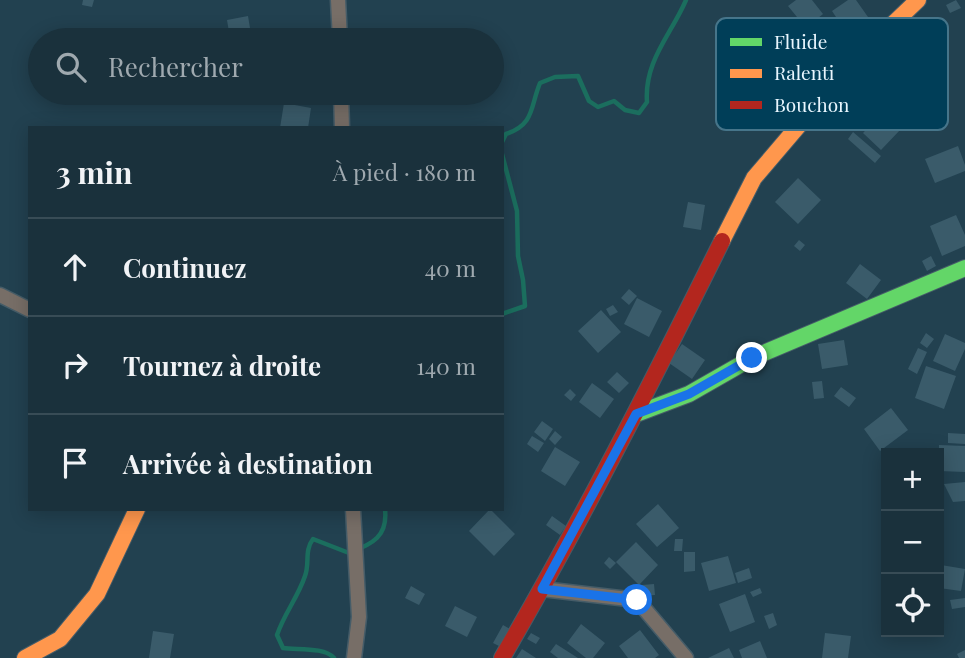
<!DOCTYPE html>
<html lang="fr">
<meta charset="utf-8">
<style>
:root{--surface:#1a313c;--page:#273d47;--text:#f1f3f6;--muted:#9fa9af;--line:#384c56}
body{margin:0;font-family:"Playfair Display",serif;background:var(--page);color:var(--text)}
.controls{position:absolute;right:21px;bottom:21px;display:grid;overflow:hidden;border-radius:0px;box-shadow:0 4px 18px #0003}
.controls button{width:63px;height:63px;display:grid;place-items:center;padding:0;border:0;border-bottom:2px solid var(--line);background:var(--surface);color:var(--text);font:35px sans-serif}
.stop{position:absolute;width:21px;height:21px;margin:-16px;border:5px solid #1a73e8;border-radius:50%;background:#fff}
.stop.end{background:#1a73e8;border-color:#fff;box-shadow:0 2px 7px #0008}
.list{margin:0;padding:0;list-style:none}
h2{display:flex;justify-content:space-between;align-items:center;height:91px;margin:0;padding:0 28px;font-size:30px}
h2 small{font-size:23px;font-weight:400;color:var(--muted)}
.list li{display:grid;grid-template-columns:46px 1fr auto;gap:21px;align-items:center;box-sizing:border-box;height:98px;padding:0 28px;border-top:2px solid var(--line)}
.list b{display:block;font-size:26px;white-space:nowrap}
.list em{font-size:23px;font-style:normal;color:var(--muted)}
.icon{flex:none;width:38px;height:38px;fill:none;stroke:currentColor;stroke-width:2;stroke-linecap:round;stroke-linejoin:round}
.map{position:relative;flex:none;width:965px;height:658px;overflow:hidden}
.search{position:absolute;background:var(--surface);box-shadow:0 4px 18px #0003;left:28px;top:28px;width:476px;height:77px;display:flex;align-items:center;gap:18px;box-sizing:border-box;padding:0 24px;border-radius:38px;color:var(--muted);font-size:26px}
.panel{position:absolute;background:var(--surface);box-shadow:0 4px 18px #0003;left:28px;top:126px;width:476px;height:385px;border-radius:0px}
.map>svg:first-child{display:block}
.lines{fill:none;stroke-linecap:round;stroke-linejoin:round}
.stream{stroke:#1b6e5e;stroke-width:4.5}
.building{fill:#3a5b6a}
.street-casing{stroke:#455c68;stroke-width:17}
.fast-casing{stroke:#455c68;stroke-width:18}
.slow-casing{stroke:#455c68;stroke-width:18}
.jam-casing{stroke:#455c68;stroke-width:18}
.street{stroke:#776e67;stroke-width:14}
.fast{stroke:#63d668;stroke-width:16}
.slow{stroke:#ff974d;stroke-width:16}
.jam{stroke:#b3261e;stroke-width:16}
.route{stroke:#1a73e8;stroke-width:9}
.key{fill:#003e58;stroke:#46758a;stroke-width:2}
.key-label{font-size:19px;fill:#e8f6fe}
</style>
<div class="map">
<svg width="965" height="658" viewBox="0 0 965 658">
<rect width="100%" height="100%" fill="#224150"/>
<g class="lines">
<path class="stream" d="M 502,142 L 506,134 C 535,124 530,107 540,83 L 555,77 L 578,76 L 589,101 L 598,107 L 614,101 L 625,110 L 639,113 L 647,102 C 644,61 671,35 686,0
M 502,154 L 517,211 L 518,256 L 523,280 L 525,306 L 502,314
M 334,658 C 325,647 298,650 283,648 L 277,635 C 284,614 298,597 305,576 C 310,563 304,551 313,539 L 349,553 C 373,544 388,536 385,509"/>
</g>
<path class="building" d="M 83,0 L 94,0 L 92,7 L 82,5 Z
M 796,0 L 812,0 L 823,14 L 806,28 L 788,6 Z
M 848,0 L 856,0 L 868,17 L 846,32 L 832,11 Z
M 956,0 L 961,8 L 950,13 L 946,5 Z
M 248,16 L 251,34 L 230,38 L 227,20 Z
M 284,103 L 311,108 L 308,128 L 280,128 Z
M 883,112 L 901,129 L 881,150 L 863,133 Z
M 853,132 L 881,156 L 875,163 L 848,139 Z
M 958,146 L 965,165 L 965,171 L 935,183 L 925,159 Z
M 798,178 L 821,200 L 798,224 L 775,202 Z
M 688,202 L 705,205 L 701,230 L 683,227 Z
M 956,215 L 965,235 L 965,246 L 942,256 L 930,226 Z
M 799,240 L 805,245 L 800,251 L 794,246 Z
M 931,256 L 936,266 L 927,271 L 922,261 Z
M 860,264 L 881,280 L 867,299 L 846,283 Z
M 629,289 L 637,296 L 629,305 L 621,298 Z
M 637,298 L 662,311 L 649,337 L 624,324 Z
M 613,305 L 618,312 L 610,316 L 606,309 Z
M 601,310 L 621,332 L 598,353 L 578,331 Z
M 926,333 L 934,339 L 927,348 L 920,343 Z
M 945,334 L 965,343 L 965,349 L 955,371 L 933,361 Z
M 844,340 L 848,365 L 822,369 L 818,344 Z
M 682,344 L 705,360 L 692,379 L 669,363 Z
M 918,348 L 927,352 L 917,374 L 908,369 Z
M 926,366 L 956,376 L 944,409 L 915,398 Z
M 617,372 L 629,383 L 619,393 L 607,382 Z
M 822,381 L 824,398 L 814,399 L 812,382 Z
M 592,383 L 614,399 L 600,418 L 579,402 Z
M 841,387 L 856,398 L 849,407 L 834,396 Z
M 570,389 L 576,395 L 571,401 L 564,395 Z
M 891,408 L 908,430 L 880,451 L 864,429 Z
M 542,421 L 553,429 L 545,441 L 534,432 Z
M 555,431 L 562,437 L 555,445 L 549,439 Z
M 948,433 L 965,434 L 965,444 L 948,443 Z
M 532,436 L 544,443 L 538,452 L 527,444 Z
M 939,445 L 965,446 L 965,472 L 939,471 Z
M 555,447 L 580,462 L 565,486 L 541,471 Z
M 965,482 L 965,501 L 953,502 L 944,484 Z
M 658,504 L 679,528 L 657,547 L 636,524 Z
M 490,509 L 515,534 L 494,556 L 469,531 Z
M 552,516 L 566,526 L 560,535 L 546,525 Z
M 675,539 L 683,539 L 682,551 L 674,551 Z
M 636,542 L 658,565 L 639,585 L 616,562 Z
M 684,552 L 695,552 L 695,571 L 684,572 Z
M 728,556 L 736,583 L 709,591 L 701,563 Z
M 609,557 L 616,563 L 610,569 L 604,563 Z
M 941,565 L 965,569 L 961,591 L 939,588 Z
M 749,568 L 752,578 L 738,583 L 735,573 Z
M 654,584 L 655,595 L 642,596 L 642,585 Z
M 411,586 L 425,594 L 419,605 L 405,598 Z
M 760,588 L 762,593 L 753,597 L 750,592 Z
M 745,594 L 755,622 L 730,632 L 719,604 Z
M 965,598 L 965,607 L 952,609 L 950,600 Z
M 455,606 L 477,617 L 467,637 L 445,626 Z
M 773,613 L 777,625 L 769,629 L 764,616 Z
M 581,624 L 605,643 L 593,658 L 586,658 L 567,643 Z
M 503,625 L 512,630 L 501,647 L 493,643 Z
M 640,630 L 659,655 L 655,658 L 628,658 L 619,646 Z
M 153,631 L 174,634 L 170,658 L 149,658 Z
M 531,633 L 540,638 L 536,644 L 527,639 Z
M 825,633 L 851,636 L 848,658 L 822,658 Z
M 760,641 L 767,658 L 742,658 L 739,650 Z
M 556,644 L 578,658 L 558,658 L 550,652 Z
M 729,648 L 734,658 L 708,658 Z
M 522,649 L 536,658 L 516,658 Z
M 965,650 L 965,658 L 959,658 L 957,654 Z"/>
<g class="lines">
<g class="street-casing">
<path id="street" d="M 338,0 L 340,40
M 341,93 L 342,128
M 0,295 L 30,310
M 353,509 L 359,617 L 354,658
M 542,589 L 637,600 L 686,658"/>
</g>
<g class="fast-casing">
<path id="fast" d="M 636,414 L 689,394 L 752,358 L 965,268"/>
</g>
<g class="slow-casing">
<path id="slow" d="M 722,241 L 754,178 L 852,63 L 918,0
M 25,658 L 60,639 L 97,594 L 137,509"/>
</g>
<g class="jam-casing">
<path id="jam" d="M 502,658 C 581,522 652,382 722,241"/>
</g>
<use href="#street" class="street"/>
<use href="#fast" class="fast"/>
<use href="#slow" class="slow"/>
<use href="#jam" class="jam"/>
</g>
<g class="lines">
<path class="route" d="M 637,600 L 542,589 L 636,414 L 689,394 L 752,358"/>
</g>
<rect x="716" y="18" width="232" height="112" rx="10" class="key"/>
<rect x="730" y="38" width="32" height="8" fill="#63d668"/>
<rect x="730" y="69" width="32" height="9" fill="#ff974d"/>
<rect x="730" y="101" width="32" height="8" fill="#b3261e"/>
<g class="key-label">
<text x="774" y="49">Fluide</text>
<text x="774" y="80">Ralenti</text>
<text x="774" y="112">Bouchon</text>
</g>
</svg>
<div class="controls">
<button>+</button>
<button>−</button>
<button><svg class="icon" aria-label="locate" viewBox="0 0 24 24"><circle cx="12" cy="12" r="6"/><path d="M12 2v4M12 18v4M2 12h4M18 12h4"/></svg></button>
</div>
<div class="stop" style="left:637px;top:600px"></div>
<div class="stop end" style="left:752px;top:358px"></div>
<div class="search"><svg class="icon" aria-label="search" viewBox="0 0 24 24"><circle cx="10" cy="10" r="6"/><path d="M15 15l6 6"/></svg>Rechercher</div>
<section class="panel">
<h2>3 min<small>À pied · 180 m</small></h2>
<ul class="list">
<li><svg class="icon" aria-label="ahead" viewBox="0 0 24 24"><path d="M12 20V5M6 11l6-6 6 6"/></svg><div><b>Continuez</b></div><em>40 m</em></li>
<li><svg class="icon" aria-label="right" viewBox="0 0 24 24"><path d="M7 20v-9h11M14 6l5 5-5 5"/></svg><div><b>Tournez à droite</b></div><em>140 m</em></li>
<li><svg class="icon" aria-label="arrive" viewBox="0 0 24 24"><path d="M6 21V4h12l-3 4 3 4H6"/></svg><div><b>Arrivée à destination</b></div></li>
</ul>
</section>
</div>
